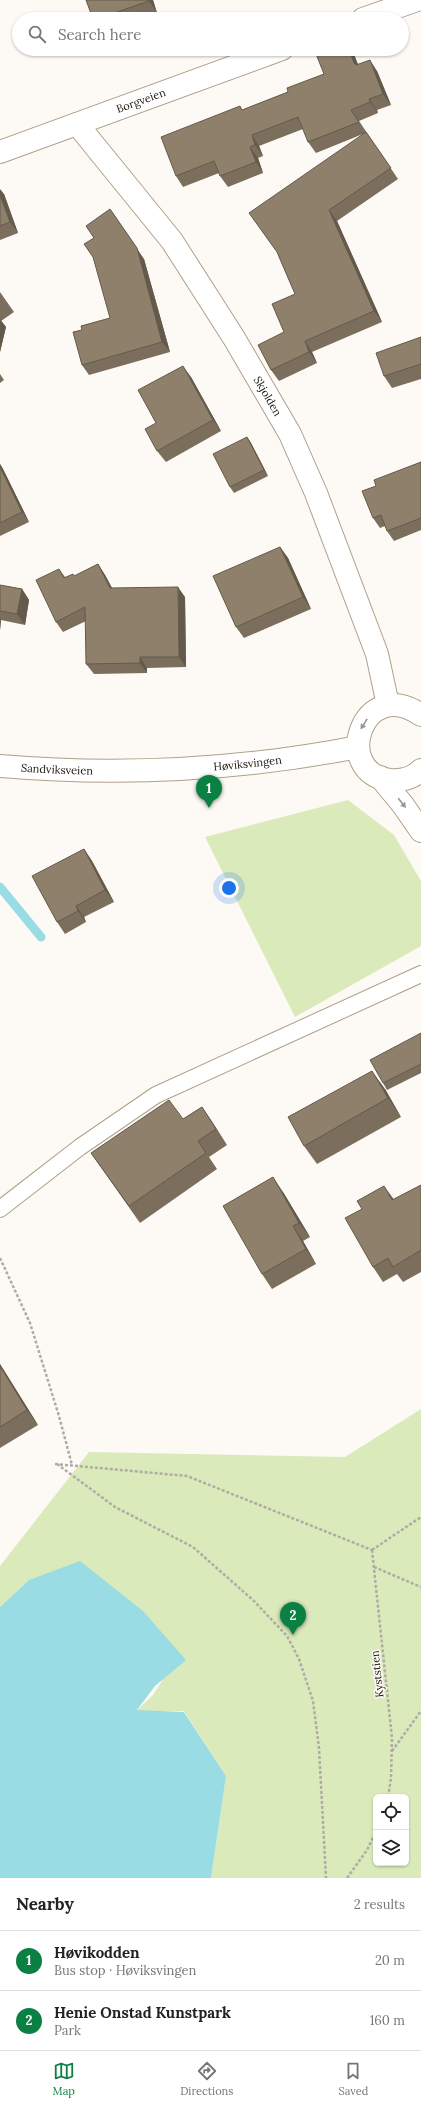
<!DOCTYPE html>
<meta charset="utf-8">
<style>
:root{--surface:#fff;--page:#f6f6f6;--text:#222;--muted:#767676;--line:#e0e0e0;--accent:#0b8043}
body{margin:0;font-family:Lora,serif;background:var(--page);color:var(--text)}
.controls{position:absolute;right:12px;bottom:12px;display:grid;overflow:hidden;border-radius:6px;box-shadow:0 1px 3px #0004}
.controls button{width:36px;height:36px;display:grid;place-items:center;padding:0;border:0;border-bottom:1px solid var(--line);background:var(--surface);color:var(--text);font:20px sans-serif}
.you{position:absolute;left:229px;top:888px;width:14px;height:14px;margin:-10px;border:3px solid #fff;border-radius:50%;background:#1a73e8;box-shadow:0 0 0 6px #1a73e833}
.badge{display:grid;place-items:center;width:26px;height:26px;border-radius:50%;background:var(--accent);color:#fff;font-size:13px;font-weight:700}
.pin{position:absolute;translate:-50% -33px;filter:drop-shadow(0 1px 2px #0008)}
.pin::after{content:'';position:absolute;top:21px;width:14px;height:12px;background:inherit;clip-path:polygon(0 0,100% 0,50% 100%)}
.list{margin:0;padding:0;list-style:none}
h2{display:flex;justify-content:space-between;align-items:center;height:52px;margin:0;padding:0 16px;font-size:17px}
h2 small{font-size:13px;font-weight:400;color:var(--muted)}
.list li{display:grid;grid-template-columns:26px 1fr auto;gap:12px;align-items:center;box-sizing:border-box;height:60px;padding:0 16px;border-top:1px solid var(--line)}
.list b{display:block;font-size:15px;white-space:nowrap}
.list p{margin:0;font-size:13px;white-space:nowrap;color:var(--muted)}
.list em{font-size:13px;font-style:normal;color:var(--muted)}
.icon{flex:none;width:22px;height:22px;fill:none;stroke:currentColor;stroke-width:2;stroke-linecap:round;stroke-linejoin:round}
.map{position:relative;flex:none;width:421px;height:1878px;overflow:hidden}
.search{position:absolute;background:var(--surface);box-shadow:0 1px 3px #0004;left:12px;right:12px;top:12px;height:44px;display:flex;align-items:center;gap:10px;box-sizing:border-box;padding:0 14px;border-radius:22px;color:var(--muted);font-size:15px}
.sheet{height:172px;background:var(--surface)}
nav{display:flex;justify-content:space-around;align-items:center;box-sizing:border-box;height:56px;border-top:1px solid var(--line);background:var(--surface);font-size:11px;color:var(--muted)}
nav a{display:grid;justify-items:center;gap:2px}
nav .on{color:var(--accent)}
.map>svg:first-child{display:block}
.green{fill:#dbeabb;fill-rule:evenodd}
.water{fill:#9adce3}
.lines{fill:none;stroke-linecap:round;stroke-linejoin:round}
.stream{stroke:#9adce3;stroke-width:9}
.lane-casing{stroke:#afa089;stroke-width:18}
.street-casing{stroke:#afa089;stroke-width:24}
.secondary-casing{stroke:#afa089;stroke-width:24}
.path{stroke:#afaba5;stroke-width:2.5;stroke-dasharray:3 2;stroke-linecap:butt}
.lane{stroke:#fff;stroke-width:16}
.street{stroke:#fff;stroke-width:22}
.secondary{stroke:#fff;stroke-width:22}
.wall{fill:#7b6e5c}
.shaded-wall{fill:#645a4b}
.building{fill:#8f806b;stroke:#645a4b}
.oneway{fill:#999693}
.labels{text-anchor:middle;stroke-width:3;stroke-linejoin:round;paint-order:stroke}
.street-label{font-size:11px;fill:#1c160e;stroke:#fdfaf5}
</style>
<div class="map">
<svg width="421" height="1878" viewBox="0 0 421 1878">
<rect width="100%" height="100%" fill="#fdfaf5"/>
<path class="green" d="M 348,800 L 394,835 L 421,881 L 421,946 L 295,1017 L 205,837 Z
M 421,1409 L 421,1878 L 211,1878 L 226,1776 L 184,1711 L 136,1711 L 153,1695 L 165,1676 L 29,1580 L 0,1607 L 0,1566 L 89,1452 L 345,1457 ZM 376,1797 L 406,1797 L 406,1863 L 376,1863 Z"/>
<path class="water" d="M 80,1561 L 143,1611 L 186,1660 L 155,1686 L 137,1710 L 184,1712 L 226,1776 L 211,1878 L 0,1878 L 0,1607 L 29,1580 Z"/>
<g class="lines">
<path class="stream" d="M 0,887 L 41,937"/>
<g class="lane-casing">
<path id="lane" d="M 0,1209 L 80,1147 L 156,1095 L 421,974"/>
</g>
<g class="street-casing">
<g id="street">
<path d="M 363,19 L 417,0"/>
<path id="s1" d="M 77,124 L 172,241 L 234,338 L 290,434 L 316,493 L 377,654 L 388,705"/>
<path id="s2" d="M 0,152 L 282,49"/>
<path d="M 380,777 L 403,805 L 421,831"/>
</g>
</g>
<g class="secondary-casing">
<g id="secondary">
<path d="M 421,715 C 362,674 331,773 390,780 C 402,781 413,778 421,770"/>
<path id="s3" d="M 0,766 C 119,776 240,770 358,747"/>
</g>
</g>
<path class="path" d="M 0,1258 L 30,1323 L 59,1416 L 72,1465
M 55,1464 L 187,1476 L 372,1550
M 57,1464 L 115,1507 L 193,1547 L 254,1601 L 287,1636 L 299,1659 L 313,1701 L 319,1748 L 326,1878
M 372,1550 L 392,1738 L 391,1778 L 388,1797
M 372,1550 L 421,1517
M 374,1567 L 421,1587
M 392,1751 L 421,1711
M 347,1878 L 367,1850 L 376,1831"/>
<use href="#lane" class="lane"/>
<use href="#street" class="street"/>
<use href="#secondary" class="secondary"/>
</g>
<path class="wall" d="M 86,0 L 153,0 L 157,13 L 139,19 L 93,19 Z
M 352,49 L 358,64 L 377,71 L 391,105 L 377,110 L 378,113 L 359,121 L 398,179 L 337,221 L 382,322 L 312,352 L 317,363 L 279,381 L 271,370 L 284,332 L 295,294 L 277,252 L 363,134 L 316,153 L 308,142 L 303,129 L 259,146 L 263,156 L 258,158 L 263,173 L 228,187 L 220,176 L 219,173 L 183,187 L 176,176 L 243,110 L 288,92 L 324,74 Z
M 4,194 L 18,233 L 0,240 L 0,195 Z
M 144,259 L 170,352 L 89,375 L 82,365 L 82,330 L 110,318 Z
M 0,292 L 14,312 L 1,321 L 6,327 L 0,352 Z
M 421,337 L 421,379 L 392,388 L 384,376 Z
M 0,374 L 4,380 L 0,383 Z
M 191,377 L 221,431 L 166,462 L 157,451 L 156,423 Z
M 247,437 L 251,443 L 268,476 L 234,493 L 230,487 Z
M 421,462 L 421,530 L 394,541 L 387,531 L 385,526 L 380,528 L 373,518 L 376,486 Z
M 0,464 L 3,469 L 29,522 L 0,536 Z
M 280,547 L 288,558 L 311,609 L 244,638 L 236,627 Z
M 98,564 L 105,575 L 112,588 L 185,597 L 186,667 L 147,668 L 147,673 L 94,674 L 86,664 L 86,621 L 63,632 L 56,622 L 59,569 L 65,577 L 75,576 Z
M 0,585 L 22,589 L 29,600 L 25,625 L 1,620 L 0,630 Z
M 84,849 L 92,861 L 114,902 L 84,917 L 86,922 L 65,934 L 57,922 Z
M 421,1033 L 421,1073 L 387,1090 L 383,1083 Z
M 385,1089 L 401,1117 L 317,1164 L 304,1146 Z
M 202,1107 L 227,1145 L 209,1157 L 217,1169 L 140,1223 L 91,1153 L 183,1119 Z
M 421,1185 L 421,1272 L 403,1282 L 397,1274 L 383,1282 L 373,1267 L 362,1209 L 394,1200 Z
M 283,1192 L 310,1237 L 303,1241 L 316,1264 L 272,1289 L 262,1274 Z
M 0,1364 L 38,1425 L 0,1448 Z"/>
<path class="shaded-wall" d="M 149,0 L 153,0 L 157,13 L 149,1 Z
M 349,49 L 352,49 L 361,74 L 354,63 Z
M 370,60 L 377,71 L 391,105 L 383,94 Z
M 369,99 L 377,110 L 378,113 L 370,102 Z
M 252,135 L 259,146 L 263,156 L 255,145 Z
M 250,147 L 258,158 L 263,173 L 256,162 Z
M 0,189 L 4,194 L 18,233 L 10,222 L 0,195 Z
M 110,209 L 144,259 L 170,352 L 162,342 Z
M 329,210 L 337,221 L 382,322 L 374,311 Z
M 0,319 L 6,327 L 0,352 Z
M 305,341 L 312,352 L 317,363 L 309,352 Z
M 183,366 L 191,377 L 221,431 L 213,420 Z
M 247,437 L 251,443 L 268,476 L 264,470 Z
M 0,464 L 3,469 L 29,522 L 22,512 L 0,467 Z
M 280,547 L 288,558 L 311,609 L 303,597 Z
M 98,564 L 105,575 L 118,599 L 110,588 Z
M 178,587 L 185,597 L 186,667 L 179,657 Z
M 22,589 L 29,600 L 25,625 L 17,614 Z
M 0,618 L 1,620 L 0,630 Z
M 140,657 L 147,668 L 147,673 L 140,663 Z
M 84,849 L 92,861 L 114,902 L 105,890 Z
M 76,906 L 84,917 L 86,922 L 78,911 Z
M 372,1071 L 385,1089 L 401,1117 L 388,1098 Z
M 202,1107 L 213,1123 L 227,1145 L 216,1129 Z
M 273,1177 L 283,1192 L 310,1237 L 299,1223 Z
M 384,1186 L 395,1201 L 392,1200 Z
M 293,1226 L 303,1241 L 316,1264 L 306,1249 Z
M 0,1364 L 38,1425 L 27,1410 L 0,1366 Z"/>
<path class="building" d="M 86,0 L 149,0 L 149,1 L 97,19 L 93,19 Z
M 314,49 L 349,49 L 354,63 L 356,65 L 370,60 L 383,94 L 369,99 L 370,102 L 351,110 L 359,122 L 308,142 L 298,117 L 252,135 L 255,145 L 250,147 L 256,162 L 220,176 L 214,161 L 176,176 L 161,137 L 240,106 L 242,110 L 288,92 L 287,88 L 324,74 Z
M 366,132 L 391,168 L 329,210 L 374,311 L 305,341 L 309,352 L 271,370 L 258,345 L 284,332 L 272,304 L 295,294 L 277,252 L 249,213 Z
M 0,195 L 10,222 L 0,226 Z
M 110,209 L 137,248 L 162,342 L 82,365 L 73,332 L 82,330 L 81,326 L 110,318 L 93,257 L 84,244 L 94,238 L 86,226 Z
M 421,337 L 421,364 L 384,376 L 376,353 Z
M 183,366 L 213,420 L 157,451 L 145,429 L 156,423 L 138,390 Z
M 247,437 L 264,470 L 230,487 L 213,454 Z
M 421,462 L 421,518 L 387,531 L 381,515 L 373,518 L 362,491 L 376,486 L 374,480 Z
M 0,467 L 22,512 L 0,523 Z
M 280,547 L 303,597 L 236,627 L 213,576 Z
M 98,564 L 110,588 L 178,587 L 179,657 L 140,657 L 140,663 L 86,664 L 85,607 L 56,622 L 36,580 L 59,569 L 64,578 L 73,574 L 74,576 Z
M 0,585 L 22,589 L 17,614 L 0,611 Z
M 84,849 L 105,890 L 76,906 L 78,911 L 57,922 L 32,876 Z
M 421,1033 L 421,1064 L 383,1083 L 370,1060 Z
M 372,1071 L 388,1098 L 304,1146 L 288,1117 Z
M 169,1100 L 183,1119 L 202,1107 L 216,1129 L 198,1141 L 206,1153 L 129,1206 L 91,1153 Z
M 273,1177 L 299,1223 L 293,1226 L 306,1249 L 262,1274 L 223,1206 Z
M 421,1185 L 421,1250 L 393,1267 L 388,1258 L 373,1267 L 345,1218 L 362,1209 L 357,1201 L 384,1186 L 392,1200 Z
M 0,1366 L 27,1410 L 0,1427 Z"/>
<defs><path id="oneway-solid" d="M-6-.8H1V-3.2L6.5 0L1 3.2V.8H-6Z"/></defs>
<g class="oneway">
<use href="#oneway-solid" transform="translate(364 724) rotate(122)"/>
<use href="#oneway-solid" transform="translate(402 803) rotate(51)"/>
</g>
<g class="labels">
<g class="street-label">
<text dy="4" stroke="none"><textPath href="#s2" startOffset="150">Borgveien</textPath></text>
<text dy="4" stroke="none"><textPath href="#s1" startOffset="333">Skjolden</textPath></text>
<text dy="4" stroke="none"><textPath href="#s3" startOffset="248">Høviksvingen</textPath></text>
<text dy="4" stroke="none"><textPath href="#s3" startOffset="57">Sandviksveien</textPath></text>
<text transform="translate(377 1674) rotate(-96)" y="4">Kyststien</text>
</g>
</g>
</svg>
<div class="controls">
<button><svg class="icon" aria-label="locate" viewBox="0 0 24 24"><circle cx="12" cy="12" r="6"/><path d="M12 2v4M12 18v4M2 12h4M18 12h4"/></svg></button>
<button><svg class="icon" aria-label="layers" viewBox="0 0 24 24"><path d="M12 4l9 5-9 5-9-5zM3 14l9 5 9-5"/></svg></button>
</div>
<div class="you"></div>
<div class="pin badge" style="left:209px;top:808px">1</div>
<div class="pin badge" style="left:293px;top:1635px">2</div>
<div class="search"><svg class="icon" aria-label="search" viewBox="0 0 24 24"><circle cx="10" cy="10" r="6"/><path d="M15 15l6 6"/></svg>Search here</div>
</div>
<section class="sheet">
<h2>Nearby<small>2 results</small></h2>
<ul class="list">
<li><span class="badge">1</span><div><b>Høvikodden</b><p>Bus stop · Høviksvingen</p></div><em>20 m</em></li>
<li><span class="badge">2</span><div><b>Henie Onstad Kunstpark</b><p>Park</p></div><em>160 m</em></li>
</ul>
</section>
<nav>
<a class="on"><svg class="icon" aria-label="map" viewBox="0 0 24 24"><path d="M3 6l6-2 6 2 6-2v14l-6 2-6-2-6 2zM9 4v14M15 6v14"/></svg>Map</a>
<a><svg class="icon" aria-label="directions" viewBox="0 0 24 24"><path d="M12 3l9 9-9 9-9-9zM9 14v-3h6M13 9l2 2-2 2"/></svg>Directions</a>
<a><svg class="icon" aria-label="saved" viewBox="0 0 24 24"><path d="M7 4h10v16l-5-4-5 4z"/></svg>Saved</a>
</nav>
